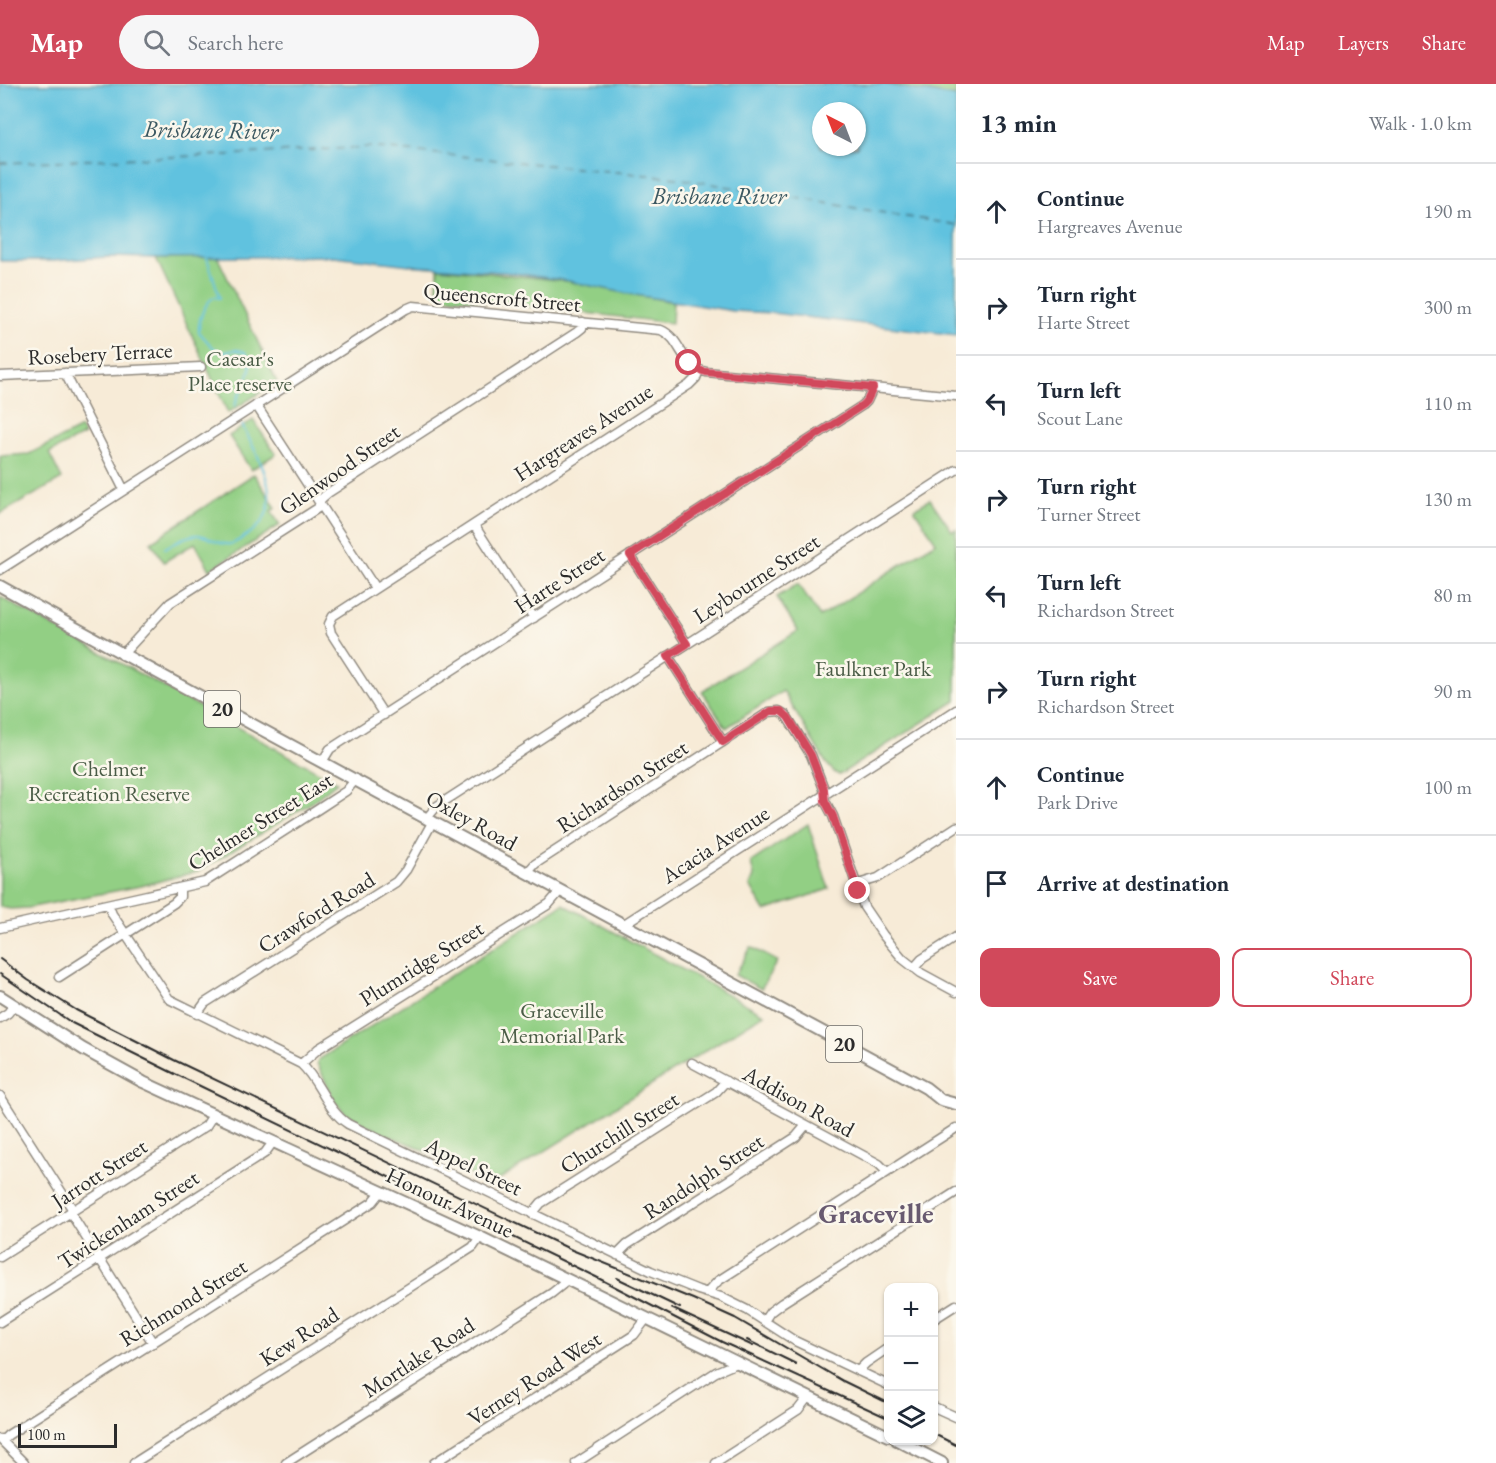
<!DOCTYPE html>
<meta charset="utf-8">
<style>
:root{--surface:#fff;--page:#f6f6f7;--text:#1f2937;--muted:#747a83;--line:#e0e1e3;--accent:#d1495b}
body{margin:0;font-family:"EB Garamond",serif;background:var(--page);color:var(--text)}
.controls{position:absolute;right:18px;bottom:18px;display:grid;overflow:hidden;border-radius:12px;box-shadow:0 2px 4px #0004}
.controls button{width:54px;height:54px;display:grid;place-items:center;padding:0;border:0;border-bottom:2px solid var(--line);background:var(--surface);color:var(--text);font:30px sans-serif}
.compass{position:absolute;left:812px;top:18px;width:54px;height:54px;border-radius:50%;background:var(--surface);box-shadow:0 2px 4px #0004;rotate:318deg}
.scale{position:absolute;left:18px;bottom:15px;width:99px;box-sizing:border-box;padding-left:6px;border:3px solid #2b2b2b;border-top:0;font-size:16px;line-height:21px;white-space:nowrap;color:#2b2b2b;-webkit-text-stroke:4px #fbf7ec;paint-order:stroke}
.stop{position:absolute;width:18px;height:18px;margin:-14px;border:4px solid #d1495b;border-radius:50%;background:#fff}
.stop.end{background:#d1495b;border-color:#fff;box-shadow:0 2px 6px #0008}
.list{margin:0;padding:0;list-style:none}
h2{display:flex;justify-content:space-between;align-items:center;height:78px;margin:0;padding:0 24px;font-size:26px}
h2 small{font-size:20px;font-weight:400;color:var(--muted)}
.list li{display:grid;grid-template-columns:39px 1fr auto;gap:18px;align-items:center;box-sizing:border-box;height:96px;padding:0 24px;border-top:2px solid var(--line)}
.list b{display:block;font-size:22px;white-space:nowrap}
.list p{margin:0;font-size:20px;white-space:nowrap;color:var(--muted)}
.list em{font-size:20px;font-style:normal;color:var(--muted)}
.actions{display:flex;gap:12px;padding:18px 24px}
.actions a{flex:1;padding:14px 0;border:2px solid var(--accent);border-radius:12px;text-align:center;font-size:21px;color:var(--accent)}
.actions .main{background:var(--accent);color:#fff}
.icon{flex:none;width:33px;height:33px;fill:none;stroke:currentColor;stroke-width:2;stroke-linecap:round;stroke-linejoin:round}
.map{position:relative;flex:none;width:956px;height:1379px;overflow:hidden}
header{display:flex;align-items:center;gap:36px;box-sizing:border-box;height:84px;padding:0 30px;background:var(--accent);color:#fff}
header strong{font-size:28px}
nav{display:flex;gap:33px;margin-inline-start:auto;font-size:21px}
.search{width:420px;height:54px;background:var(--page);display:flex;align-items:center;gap:15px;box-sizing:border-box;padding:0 21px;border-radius:33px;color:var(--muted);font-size:22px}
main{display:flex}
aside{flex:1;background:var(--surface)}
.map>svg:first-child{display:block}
.green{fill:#92cf84;stroke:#5e7d58;stroke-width:1.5}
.water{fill:#61c2df;stroke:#467685;stroke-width:1.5;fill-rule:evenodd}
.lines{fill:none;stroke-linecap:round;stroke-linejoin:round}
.stream{stroke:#61c2df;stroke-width:2}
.ferry{stroke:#3b5861;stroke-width:1.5;stroke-dasharray:8 6;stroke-linecap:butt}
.minor-casing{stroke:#918b81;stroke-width:11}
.major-casing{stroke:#918b81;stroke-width:14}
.minor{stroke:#fff;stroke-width:8}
.major{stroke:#fff;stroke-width:10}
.rail{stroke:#2b2b2b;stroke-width:2}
.route{stroke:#d1495b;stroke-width:8}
.labels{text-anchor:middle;stroke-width:5;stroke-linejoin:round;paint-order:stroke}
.shield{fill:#fbf7ec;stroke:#696865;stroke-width:1.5}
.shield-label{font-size:21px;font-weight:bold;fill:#2b2b2b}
.street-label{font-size:22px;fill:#2b2b2b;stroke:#fbf7ec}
.park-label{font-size:22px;fill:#4a5c46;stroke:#fbf7ec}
.water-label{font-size:24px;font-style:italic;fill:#3b5861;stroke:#fbf7ec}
.district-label{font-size:28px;font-weight:bold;fill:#685a70;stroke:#fbf7ec}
</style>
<header>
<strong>Map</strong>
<div class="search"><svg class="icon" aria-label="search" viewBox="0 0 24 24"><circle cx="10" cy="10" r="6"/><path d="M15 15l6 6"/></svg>Search here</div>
<nav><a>Map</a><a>Layers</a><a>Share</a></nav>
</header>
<main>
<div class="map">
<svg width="956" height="1379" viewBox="0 0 956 1379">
<rect width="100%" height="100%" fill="#fbf7ec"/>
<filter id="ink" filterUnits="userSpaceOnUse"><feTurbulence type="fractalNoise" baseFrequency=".0167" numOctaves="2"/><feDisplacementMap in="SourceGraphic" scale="12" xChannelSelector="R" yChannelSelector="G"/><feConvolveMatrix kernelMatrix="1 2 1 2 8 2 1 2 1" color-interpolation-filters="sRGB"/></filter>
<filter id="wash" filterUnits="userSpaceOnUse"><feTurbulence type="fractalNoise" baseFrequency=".008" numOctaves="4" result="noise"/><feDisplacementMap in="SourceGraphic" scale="24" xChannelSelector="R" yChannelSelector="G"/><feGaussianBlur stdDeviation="1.35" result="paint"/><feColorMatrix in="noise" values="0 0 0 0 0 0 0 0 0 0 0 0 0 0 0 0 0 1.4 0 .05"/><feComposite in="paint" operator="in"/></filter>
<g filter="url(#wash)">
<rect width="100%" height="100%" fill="#f7ebd7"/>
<path class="green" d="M 884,0 L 956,0 L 956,13 Z
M 217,172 L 277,298 L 228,329 L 156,174 Z
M 438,184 L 568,197 L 673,218 L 672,239 L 437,212 Z
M 253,336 L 276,370 L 251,386 L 229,352 Z
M 81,344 L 84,351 L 49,369 L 62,395 L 0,430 L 0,372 L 29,370 Z
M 254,390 L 276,424 L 271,427 L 280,441 L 210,486 L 195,459 L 164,478 L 151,458 Z
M 930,415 L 952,447 L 956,445 L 956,617 L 839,691 L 834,688 L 826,679 L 783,607 L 726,644 L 702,607 L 798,547 L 777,513 L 798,500 L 820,533 L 936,458 L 914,425 Z
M 0,513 L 337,698 L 311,719 L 199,787 L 141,802 L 27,824 L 10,825 L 0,823 Z
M 808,740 L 829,805 L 765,827 L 750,802 L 754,792 L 751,778 Z
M 563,820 L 764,930 L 491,1101 L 415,1062 L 382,1049 L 346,1030 L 335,1018 L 317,979 L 318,976 Z
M 751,863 L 777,877 L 761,905 L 735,891 Z"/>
<path class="water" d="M 0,0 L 884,0 L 956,13 L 956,251 L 772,229 L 733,227 L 629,210 L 568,197 L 513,189 L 418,182 L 334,172 L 163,174 L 107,173 L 53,177 L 0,177 ZM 821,27 L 857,27 L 857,63 L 821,63 Z"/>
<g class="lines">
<path class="stream" d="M 206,171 L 220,214 L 214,213 C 204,220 198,236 199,248 C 206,255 215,270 226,268 C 234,266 237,265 245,268 C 260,287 239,302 235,322
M 165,464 C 174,459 188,450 199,451 C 209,452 219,462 230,460 C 237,459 244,453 250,449 C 290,421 258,374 242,341"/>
<path class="ferry" d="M 0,79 L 226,71 L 369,63 L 677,94 L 956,141"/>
</g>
</g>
<g filter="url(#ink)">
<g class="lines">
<g class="minor-casing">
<path id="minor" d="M 65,289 L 124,406
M 0,292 L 201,283
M 256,321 L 375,504
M 474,441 L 534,534
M 630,471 L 687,560
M 0,486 L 406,225 L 413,222 L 661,246 C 682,255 680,282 706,288 L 956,312
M 122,571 L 170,519 L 318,424 L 321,415 L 328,409 L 577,248 L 582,244 L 583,238
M 668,572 L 723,658
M 384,631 L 331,549 L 329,540 L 333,532 L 689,301 L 696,294 L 699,286
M 322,678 L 330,665 L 863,321 L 867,317 L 873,304
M 427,734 L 437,722 L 956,386
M 527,789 L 535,780 L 769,628 L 779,627 L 786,631 L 811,671 L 824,705 L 825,717 L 833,732 L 864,823 L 883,851 L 903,875 L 921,889 L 956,908
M 855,801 L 878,794 L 956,743
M 108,820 L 112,830 L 169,915 L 301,980 C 320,997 326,1026 348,1040 L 651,1187 L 698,1206 L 721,1213 L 747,1226 L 795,1257 L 888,1301
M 624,840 L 956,626
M 0,844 L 205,798 L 320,724 L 346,707 L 356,695
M 914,884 L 922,875 L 956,853
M 59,893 L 174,819 L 180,813 L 180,804
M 197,930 L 205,919 L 396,798 L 406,786 L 433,737
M 0,934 L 8,929 L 14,921
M 692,979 L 879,1080 L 887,1088
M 301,980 L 318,965 L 549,820 L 560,807
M 0,1012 L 73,1126
M 70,1128 L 153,1259
M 532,1130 L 541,1119 L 716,1008 L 726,997
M 617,1171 L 627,1161 L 796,1053 L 806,1041
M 0,1173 L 206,1042 L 213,1031
M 707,1209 L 718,1197 L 956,1044
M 934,1235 L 956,1221
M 764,1237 L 770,1228 L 782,1219 L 956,1108
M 0,1238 L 265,1069 L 273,1058
M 858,1287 L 866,1279 L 888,1264
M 934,1323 L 956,1333
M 0,1355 L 24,1379
M 2,1357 L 8,1351 L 373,1118 L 381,1108
M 134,1379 L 473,1163 L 480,1153
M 286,1379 L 552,1209 L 562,1201 L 566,1195
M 434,1379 L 634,1251 L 647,1234
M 576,1379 L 716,1288 L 737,1279
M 716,1379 L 798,1326 L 808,1313"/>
</g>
<g class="major-casing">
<path id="major" d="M 0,502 C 307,673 618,836 926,1004 L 941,1016 L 956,1020
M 0,912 L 83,965 L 143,998 L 480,1153 L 888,1352
M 897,1356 L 942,1379"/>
</g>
<use href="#minor" class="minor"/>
<use href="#major" class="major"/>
<path class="rail" d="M 0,875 L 28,896 L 76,926 L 174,976 L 572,1166 L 693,1215 L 735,1234 L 843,1297 L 888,1319
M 0,890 L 72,939 L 169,987 L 596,1193 L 722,1258 L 888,1334
M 617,1194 L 680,1224
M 671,1224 L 753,1262
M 747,1256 L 796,1280
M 934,1350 L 956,1361"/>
</g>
</g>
<g class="lines" filter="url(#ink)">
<path class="route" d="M 689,279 L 695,285 L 706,288 L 873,304 L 867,317 L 863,321 L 630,471 L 687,560 L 668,572 L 723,658 L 771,627 L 781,627 L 788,633 L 811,671 L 824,705 L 825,717 L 833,732 L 858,807"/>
</g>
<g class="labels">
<g class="shield">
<rect x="204" y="607" width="36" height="36" rx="4.5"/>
<rect x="826" y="942" width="36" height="36" rx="4.5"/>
</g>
<g class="shield-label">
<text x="222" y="632">20</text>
<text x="844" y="967">20</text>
</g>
<g class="street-label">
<text transform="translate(502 213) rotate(5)" y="8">Queenscroft Street</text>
<text transform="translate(100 269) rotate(-3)" y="8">Rosebery Terrace</text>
<text transform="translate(583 348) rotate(-33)" y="8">Hargreaves Avenue</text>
<text transform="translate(339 385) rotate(-35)" y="8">Glenwood Street</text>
<text transform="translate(756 494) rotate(-33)" y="8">Leybourne Street</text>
<text transform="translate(559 496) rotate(-33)" y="8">Harte Street</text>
<text transform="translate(622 702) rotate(-33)" y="8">Richardson Street</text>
<text transform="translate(472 736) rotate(29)" y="8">Oxley Road</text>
<text transform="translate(260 737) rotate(-32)" y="8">Chelmer Street East</text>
<text transform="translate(715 760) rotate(-33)" y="8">Acacia Avenue</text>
<text transform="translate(316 828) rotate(-32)" y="8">Crawford Road</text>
<text transform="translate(421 879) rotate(-32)" y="8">Plumridge Street</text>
<text transform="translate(799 1017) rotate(29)" y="8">Addison Road</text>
<text transform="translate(619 1048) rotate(-32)" y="8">Churchill Street</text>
<text transform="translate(474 1082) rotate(26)" y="8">Appel Street</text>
<text transform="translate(99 1089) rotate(-33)" y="8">Jarrott Street</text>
<text transform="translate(703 1092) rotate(-33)" y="8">Randolph Street</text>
<text transform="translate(450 1118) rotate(25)" y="8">Honour Avenue</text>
<text transform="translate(128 1135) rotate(-33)" y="8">Twickenham Street</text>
<text transform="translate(183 1218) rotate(-32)" y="8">Richmond Street</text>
<text transform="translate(299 1252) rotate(-33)" y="8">Kew Road</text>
<text transform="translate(418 1273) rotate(-33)" y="8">Mortlake Road</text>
<text transform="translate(534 1294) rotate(-33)" y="8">Verney Road West</text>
</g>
<g class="park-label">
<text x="240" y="282">Caesar's<tspan x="240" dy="25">Place reserve</tspan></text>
<text x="873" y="592">Faulkner Park</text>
<text x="109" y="692">Chelmer<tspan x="109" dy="25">Recreation Reserve</tspan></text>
<text x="562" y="934">Graceville<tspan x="562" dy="25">Memorial Park</tspan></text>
</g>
<g class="water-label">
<text transform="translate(211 46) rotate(1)" y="8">Brisbane River</text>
<text x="719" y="120">Brisbane River</text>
</g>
<g class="district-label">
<text x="876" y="1139">Graceville</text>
</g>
</g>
</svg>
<div class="controls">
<button>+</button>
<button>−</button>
<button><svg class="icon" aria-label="layers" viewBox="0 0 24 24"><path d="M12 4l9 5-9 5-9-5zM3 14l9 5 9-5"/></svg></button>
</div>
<svg class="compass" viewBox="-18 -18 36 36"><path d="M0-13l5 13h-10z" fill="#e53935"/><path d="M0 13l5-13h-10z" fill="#747a83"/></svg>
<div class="scale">100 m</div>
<div class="stop" style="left:689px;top:279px"></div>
<div class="stop end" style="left:858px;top:807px"></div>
</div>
<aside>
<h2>13 min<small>Walk · 1.0 km</small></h2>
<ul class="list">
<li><svg class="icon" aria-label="ahead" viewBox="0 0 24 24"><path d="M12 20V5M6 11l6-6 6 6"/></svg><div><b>Continue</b><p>Hargreaves Avenue</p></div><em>190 m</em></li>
<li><svg class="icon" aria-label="right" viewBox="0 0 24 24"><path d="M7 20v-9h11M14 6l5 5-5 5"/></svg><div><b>Turn right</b><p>Harte Street</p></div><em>300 m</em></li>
<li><svg class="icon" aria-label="left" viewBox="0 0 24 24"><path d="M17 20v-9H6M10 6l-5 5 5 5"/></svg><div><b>Turn left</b><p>Scout Lane</p></div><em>110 m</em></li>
<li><svg class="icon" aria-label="right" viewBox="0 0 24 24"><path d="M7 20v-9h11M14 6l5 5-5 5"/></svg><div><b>Turn right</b><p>Turner Street</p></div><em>130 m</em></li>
<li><svg class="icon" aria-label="left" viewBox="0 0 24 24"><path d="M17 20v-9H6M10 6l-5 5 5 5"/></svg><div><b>Turn left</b><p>Richardson Street</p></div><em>80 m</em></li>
<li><svg class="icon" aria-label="right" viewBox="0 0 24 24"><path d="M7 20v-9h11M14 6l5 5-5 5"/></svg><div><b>Turn right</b><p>Richardson Street</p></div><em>90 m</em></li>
<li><svg class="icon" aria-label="ahead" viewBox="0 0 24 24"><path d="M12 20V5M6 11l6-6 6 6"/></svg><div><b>Continue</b><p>Park Drive</p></div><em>100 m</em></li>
<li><svg class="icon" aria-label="arrive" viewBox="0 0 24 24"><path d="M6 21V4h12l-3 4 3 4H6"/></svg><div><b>Arrive at destination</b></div></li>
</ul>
<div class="actions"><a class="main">Save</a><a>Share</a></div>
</aside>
</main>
